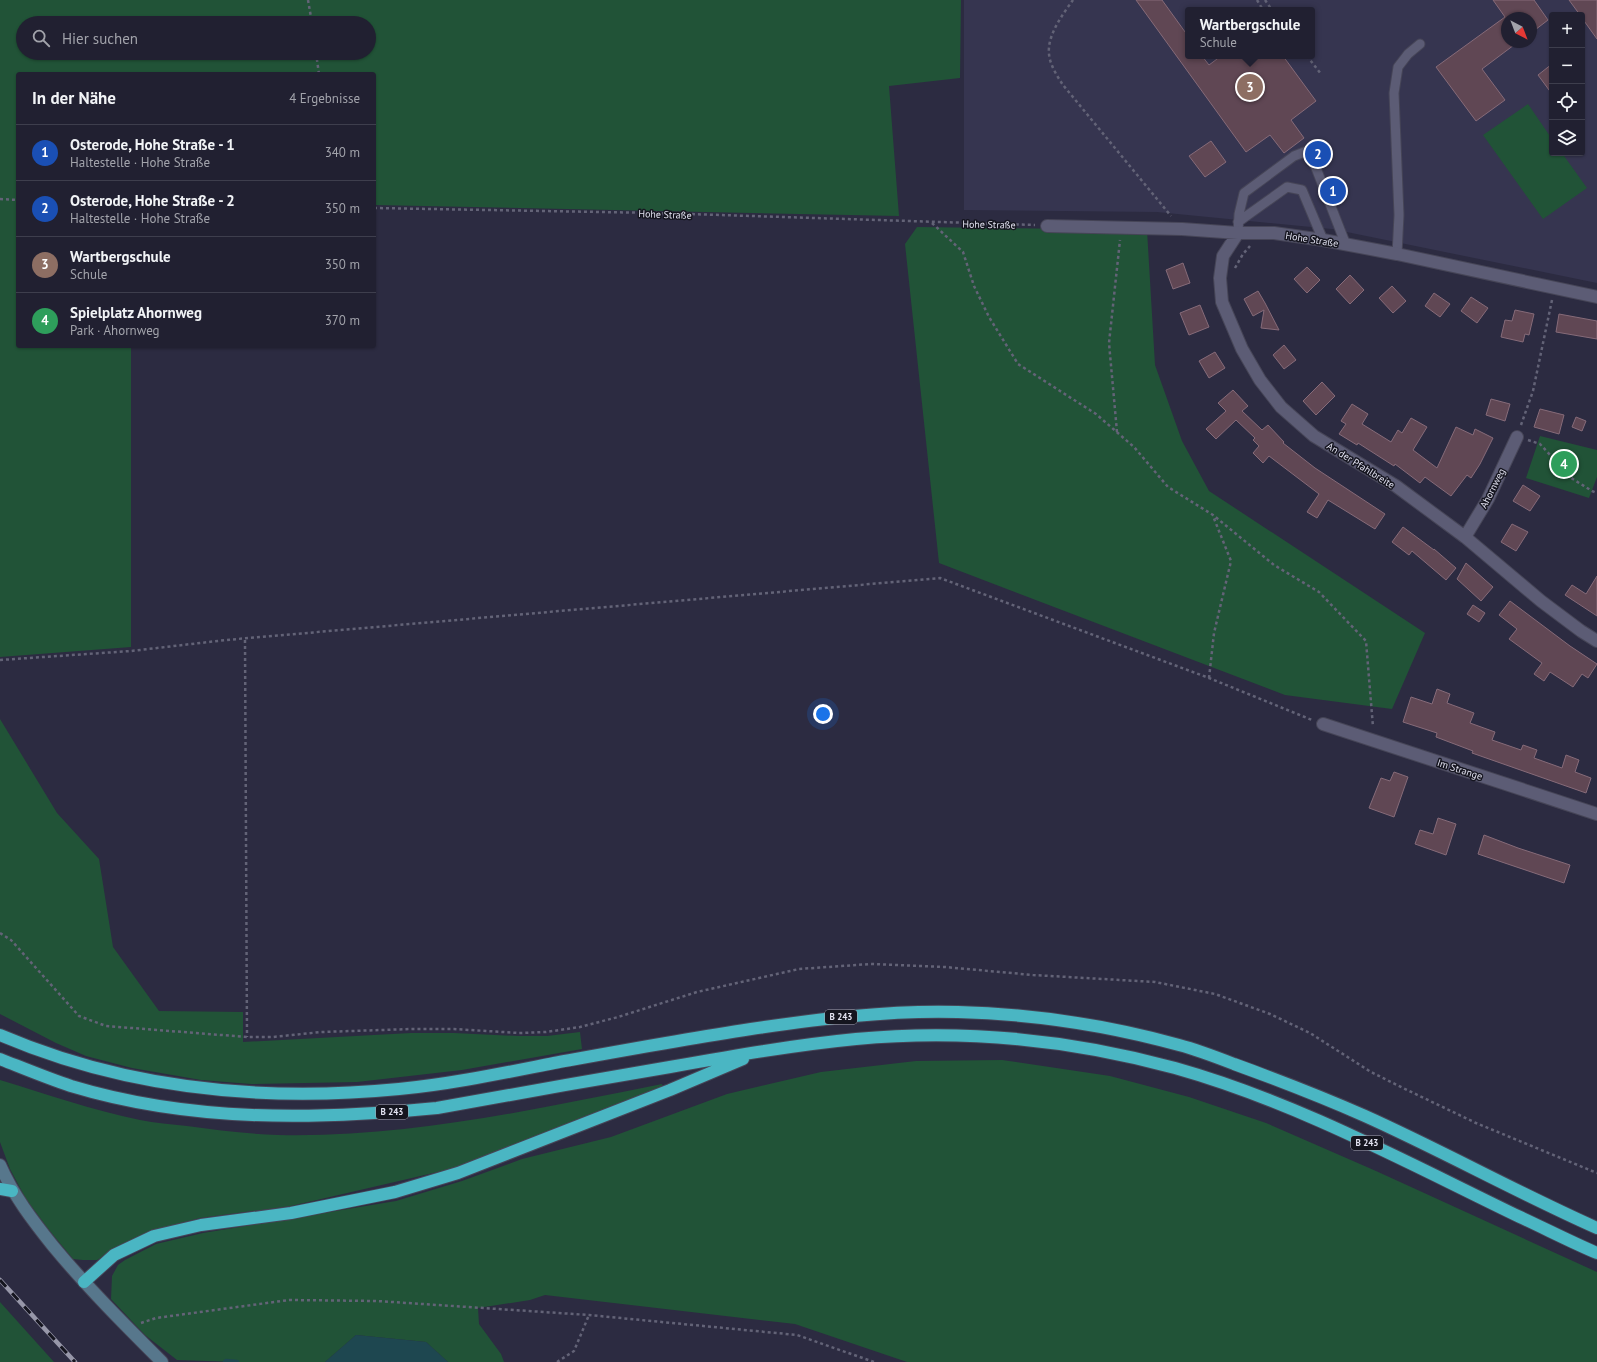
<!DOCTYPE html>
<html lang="de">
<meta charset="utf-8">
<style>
:root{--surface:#212031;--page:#292839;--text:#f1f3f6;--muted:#a2a3ab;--line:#3e3e4d;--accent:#0b8043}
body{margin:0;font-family:"PT Sans",sans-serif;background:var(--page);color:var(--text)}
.controls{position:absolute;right:12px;top:12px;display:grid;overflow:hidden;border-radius:4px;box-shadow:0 1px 3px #0004}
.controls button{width:36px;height:36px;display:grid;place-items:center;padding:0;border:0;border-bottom:1px solid var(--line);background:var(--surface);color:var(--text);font:20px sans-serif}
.compass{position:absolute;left:1501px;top:12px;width:36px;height:36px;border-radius:50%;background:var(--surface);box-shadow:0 1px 3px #0004;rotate:138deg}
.you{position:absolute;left:823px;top:714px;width:14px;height:14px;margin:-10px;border:3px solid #fff;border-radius:50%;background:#1a73e8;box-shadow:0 0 0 6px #1a73e833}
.badge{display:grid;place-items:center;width:26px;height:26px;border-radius:50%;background:var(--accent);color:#fff;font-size:13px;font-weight:700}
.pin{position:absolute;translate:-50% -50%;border:2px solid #fff;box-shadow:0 1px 4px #0006}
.popup{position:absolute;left:1185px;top:7px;width:130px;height:52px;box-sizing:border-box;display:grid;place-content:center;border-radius:4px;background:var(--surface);filter:drop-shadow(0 1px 3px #0005);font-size:13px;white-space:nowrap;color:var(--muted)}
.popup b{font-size:15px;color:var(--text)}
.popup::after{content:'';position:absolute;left:50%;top:100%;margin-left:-8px;border:8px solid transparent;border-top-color:var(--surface)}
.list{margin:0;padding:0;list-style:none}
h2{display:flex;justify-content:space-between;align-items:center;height:52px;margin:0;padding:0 16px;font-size:17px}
h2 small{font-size:13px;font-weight:400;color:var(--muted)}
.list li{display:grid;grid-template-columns:26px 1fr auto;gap:12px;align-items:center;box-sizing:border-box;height:56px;padding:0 16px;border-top:1px solid var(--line)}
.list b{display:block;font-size:15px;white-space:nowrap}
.list p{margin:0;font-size:13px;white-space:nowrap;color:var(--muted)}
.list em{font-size:13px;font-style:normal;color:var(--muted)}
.icon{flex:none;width:22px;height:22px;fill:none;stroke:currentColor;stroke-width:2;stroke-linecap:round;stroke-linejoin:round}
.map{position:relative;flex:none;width:1597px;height:1362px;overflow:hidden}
.search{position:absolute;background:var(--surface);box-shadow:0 1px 3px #0004;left:16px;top:16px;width:360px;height:44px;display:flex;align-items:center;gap:10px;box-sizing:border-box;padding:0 14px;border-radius:22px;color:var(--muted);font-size:15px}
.panel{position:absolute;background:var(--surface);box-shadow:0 1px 3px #0004;left:16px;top:72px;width:360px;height:276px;border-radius:4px}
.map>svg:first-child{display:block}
.built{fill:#363550;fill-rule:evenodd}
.green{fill:#215337;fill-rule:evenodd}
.water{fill:#1e4750}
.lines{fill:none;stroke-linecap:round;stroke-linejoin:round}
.stream{stroke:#1e4750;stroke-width:4.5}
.building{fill:#604754;stroke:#866b79}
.lane-casing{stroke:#464557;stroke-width:11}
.street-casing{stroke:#464557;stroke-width:14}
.secondary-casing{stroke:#464557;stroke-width:14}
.highway-casing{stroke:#464557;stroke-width:14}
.path{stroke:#636377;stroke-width:2.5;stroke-dasharray:3 3;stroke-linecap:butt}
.lane{stroke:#5c5c75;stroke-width:9}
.street{stroke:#5c5c75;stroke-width:12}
.secondary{stroke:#57778c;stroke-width:12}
.highway{stroke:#4ab6c3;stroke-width:12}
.rail-casing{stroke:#9797a9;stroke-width:4.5}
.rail{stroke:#15151f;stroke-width:3;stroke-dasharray:9;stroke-linecap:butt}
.labels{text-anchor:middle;stroke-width:3;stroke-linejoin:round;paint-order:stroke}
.shield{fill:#15151f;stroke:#a4a4b2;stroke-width:1}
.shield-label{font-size:9px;font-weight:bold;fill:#e2e2f1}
.street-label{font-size:10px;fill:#e2e2f1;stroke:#15151f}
</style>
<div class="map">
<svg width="1597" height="1362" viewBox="0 0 1597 1362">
<rect width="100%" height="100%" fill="#2c2b41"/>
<path class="built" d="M 964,0 L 1597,0 L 1597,283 L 1332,229 L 1157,212 L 964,210 ZM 1188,10 L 1312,10 L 1312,56 L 1188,56 ZM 1552,15 L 1582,15 L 1582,153 L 1552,153 ZM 1507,18 L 1531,18 L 1531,42 L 1507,42 Z"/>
<path class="green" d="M 0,0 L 961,0 L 960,78 L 889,86 L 899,216 L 374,205 L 374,74 L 18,74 L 18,346 L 131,346 L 131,647 L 0,657 ZM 23,23 L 369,23 L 369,53 L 23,53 Z
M 1528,104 L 1552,139 L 1552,153 L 1562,153 L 1587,188 L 1543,219 L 1483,135 Z
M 917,227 L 1147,230 L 1155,365 L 1182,441 L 1209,491 L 1425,633 L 1392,709 L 1285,695 L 939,563 L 905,244 Z
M 1540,436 L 1597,450 L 1597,477 L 1589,498 L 1526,478 Z
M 0,719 L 57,813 L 99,859 L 113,947 L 159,1011 L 243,1012 L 243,1042 L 411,1033 L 454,1033 L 518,1036 L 547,1036 L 580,1032 L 582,1049 L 462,1070 L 357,1082 L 251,1084 L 201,1080 L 132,1068 L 86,1056 L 56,1043 L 0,1014 Z
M 1002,1060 L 1110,1076 L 1189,1097 L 1266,1123 L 1376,1171 L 1597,1272 L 1597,1362 L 907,1362 L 795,1324 L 545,1295 L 530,1300 L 478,1308 L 479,1324 L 501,1354 L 504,1362 L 448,1362 L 426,1342 L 356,1335 L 325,1362 L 237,1362 L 177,1360 L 145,1335 L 111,1299 L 112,1276 L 118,1265 L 125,1260 L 156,1244 L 203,1233 L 396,1201 L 462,1181 L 522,1159 L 611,1137 L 727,1094 L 821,1072 L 916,1061 Z
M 0,1080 C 46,1094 92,1110 140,1120 C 155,1123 171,1124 187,1126 C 217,1130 247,1134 278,1135 C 408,1138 536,1109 662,1084 L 663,1088 L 455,1168 L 291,1206 L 200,1218 L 150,1231 L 97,1260 L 83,1260 L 73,1259 L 49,1230 L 26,1199 L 10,1169 L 0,1142 Z
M 0,1302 L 54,1362 L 0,1362 Z"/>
<path class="water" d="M 356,1335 L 426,1342 L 448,1362 L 325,1362 Z"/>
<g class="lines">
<path class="stream" d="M 225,1362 L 226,1361 L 237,1362"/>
</g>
<path class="building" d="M 1136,0 L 1162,0 L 1188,36 L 1188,56 L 1202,56 L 1209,65 L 1221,56 L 1283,56 L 1316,101 L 1291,120 L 1304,138 L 1284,153 L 1270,135 L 1246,152 Z
M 1493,0 L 1534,0 L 1548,20 L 1531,33 L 1531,18 L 1507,18 L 1507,42 L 1518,42 L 1482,69 L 1505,100 L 1476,121 L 1436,67 L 1505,17 Z
M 1569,0 L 1597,0 L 1597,39 L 1582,18 L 1582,15 L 1580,15 Z
M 1552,64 L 1552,94 L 1538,75 Z
M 1211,141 L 1226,162 L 1205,177 L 1189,156 Z
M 1183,263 L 1190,283 L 1173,289 L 1166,270 Z
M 1307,267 L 1320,280 L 1307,293 L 1294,279 Z
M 1350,275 L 1364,290 L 1350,304 L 1336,289 Z
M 1392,286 L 1406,301 L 1393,313 L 1379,298 Z
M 1258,291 L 1265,303 L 1279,330 L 1261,328 L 1264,310 L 1253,316 L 1244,299 Z
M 1434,293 L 1450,304 L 1440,317 L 1425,306 Z
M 1471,297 L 1488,308 L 1477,323 L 1461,311 Z
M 1200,305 L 1209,327 L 1189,335 L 1180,313 Z
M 1515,310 L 1534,314 L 1529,335 L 1525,334 L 1523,342 L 1501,337 L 1505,320 L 1512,321 Z
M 1559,314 L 1597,321 L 1597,339 L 1556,332 Z
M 1284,345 L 1296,360 L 1284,369 L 1273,355 Z
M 1215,352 L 1225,368 L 1209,378 L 1199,361 Z
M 1322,382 L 1335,396 L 1316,415 L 1303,401 Z
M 1233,390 L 1248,406 L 1242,411 L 1262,430 L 1268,425 L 1284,442 L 1283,443 L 1315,468 L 1385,514 L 1375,529 L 1328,500 L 1317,518 L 1307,512 L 1319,494 L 1269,456 L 1263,463 L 1253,453 L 1259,446 L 1253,440 L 1255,438 L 1236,420 L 1216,439 L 1206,429 L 1226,411 L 1218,403 Z
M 1491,399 L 1510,404 L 1505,421 L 1486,415 Z
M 1352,404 L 1368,414 L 1362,424 L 1391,442 L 1398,430 L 1402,433 L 1411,418 L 1427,427 L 1413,450 L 1437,468 L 1456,427 L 1473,435 L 1475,429 L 1493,438 L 1480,464 L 1471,478 L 1467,475 L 1451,496 L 1425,477 L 1420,483 L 1395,464 L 1394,466 L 1358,443 L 1357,445 L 1339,434 L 1346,424 L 1341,421 Z
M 1540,409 L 1564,415 L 1559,434 L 1534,427 Z
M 1576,417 L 1586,421 L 1582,431 L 1572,427 Z
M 1523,485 L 1540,496 L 1530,511 L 1513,501 Z
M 1512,524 L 1528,532 L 1516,551 L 1501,542 Z
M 1403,527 L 1434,550 L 1434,549 L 1456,568 L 1446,580 L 1412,551 L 1409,555 L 1392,542 Z
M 1466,563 L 1493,587 L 1481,601 L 1457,579 Z
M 1597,576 L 1597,616 L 1565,595 L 1572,585 L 1586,594 Z
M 1510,601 L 1570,646 L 1597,664 L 1588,678 L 1582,674 L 1573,687 L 1550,672 L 1544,681 L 1534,674 L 1542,663 L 1509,639 L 1517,629 L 1499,615 Z
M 1473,605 L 1485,613 L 1479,622 L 1467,614 Z
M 1437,689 L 1450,694 L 1447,703 L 1474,713 L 1470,723 L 1495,732 L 1492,740 L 1521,750 L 1523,745 L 1537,750 L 1534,758 L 1562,768 L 1566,755 L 1579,760 L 1575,772 L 1591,778 L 1586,793 L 1472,753 L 1473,751 L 1436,737 L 1437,733 L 1403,722 L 1411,697 L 1432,704 Z
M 1394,772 L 1408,777 L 1394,817 L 1369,808 L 1381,778 L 1390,781 Z
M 1438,818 L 1456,824 L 1446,855 L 1415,844 L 1420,830 L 1433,834 Z
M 1484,835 L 1518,848 L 1570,865 L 1564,883 L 1478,854 Z"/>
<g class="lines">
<g class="lane-casing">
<path id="lane" d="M 1238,222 L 1287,187 L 1302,190 L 1323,240
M 1238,233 L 1239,214 L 1244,193 L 1294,156 L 1307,151 L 1316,168 L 1346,245
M 1397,254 L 1399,215 L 1394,93 L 1398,67 L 1408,54 L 1420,44"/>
</g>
<g class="street-casing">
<path id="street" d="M 1047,226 L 1182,229 L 1238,233 L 1274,233 L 1323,240 L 1397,254 L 1597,297
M 1238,233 L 1223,256 L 1220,278 L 1222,302 L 1242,349 L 1260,380 L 1281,407 L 1314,436 L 1396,486 L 1465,537 L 1541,601 L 1581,631 L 1597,641
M 1465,537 L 1488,499 L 1517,437
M 1323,724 L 1597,814"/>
</g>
<g class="secondary-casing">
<path id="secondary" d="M 0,1165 C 13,1195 33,1221 53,1246 C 87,1287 125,1325 162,1362"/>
</g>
<g class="highway-casing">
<path id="highway" d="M 0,1035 C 126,1089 263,1102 399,1089 C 451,1084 503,1073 554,1063 C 620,1051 685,1039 751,1029 C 819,1019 888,1010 958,1012 C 1032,1014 1107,1025 1179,1045 C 1198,1050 1216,1057 1234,1064 C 1278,1080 1322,1097 1365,1116 C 1443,1151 1518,1193 1597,1228
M 0,1059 C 23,1068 47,1078 71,1086 C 190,1122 314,1120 437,1108 C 515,1094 592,1080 670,1067 C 732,1056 794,1045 856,1039 C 962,1029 1072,1040 1175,1068 C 1296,1102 1408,1163 1520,1217 C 1546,1229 1571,1242 1597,1253
M 0,1189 L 12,1191
M 84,1282 L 114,1255 L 154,1236 L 201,1225 L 291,1213 L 395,1192 L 458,1173 L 670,1090 L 743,1059"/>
</g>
<path class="path" d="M 308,0 L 312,23
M 1073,0 C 1063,14 1047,35 1049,54 C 1050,65 1057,76 1063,85 L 1171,216
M 1257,0 L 1263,10
M 1265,0 L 1272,10
M 316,53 L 319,74
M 1307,56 L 1321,74
M 0,199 L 18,200
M 374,208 L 657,213 L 1035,225
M 932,223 L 963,252 L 974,286 L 989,317 L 1018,364 L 1096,414 L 1134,447 L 1168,487 L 1213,515 L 1274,565 L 1319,592 L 1366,641 L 1373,727
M 1235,268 L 1243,254 L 1250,246
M 1521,425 L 1533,391 L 1552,300
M 1117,432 L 1109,343 L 1120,240
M 1528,440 L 1540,444 L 1552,457 L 1560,471 L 1592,491 L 1597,493
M 245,640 L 247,1037
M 0,660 L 131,651 L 226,640 L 940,578 L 1209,678 L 1312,720
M 1209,678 L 1214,633 L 1231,561 L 1213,516
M 0,933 L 11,940 L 79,1016 L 106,1026 L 247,1037 L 273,1037 L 321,1032 L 412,1029 L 454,1029 L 519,1033 L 546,1032 L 580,1027 L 618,1017 L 697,992 L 799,969 L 871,964 L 945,967 L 1033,975 L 1155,982 L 1215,994 L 1270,1014 L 1310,1033 L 1371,1072 L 1403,1088 L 1476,1123 L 1597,1173
M 141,1323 L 156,1318 L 289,1300 L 377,1301 L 589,1315 L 797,1335 L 874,1362
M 557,1362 L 574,1351 L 589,1315"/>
<use href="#lane" class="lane"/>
<use href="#street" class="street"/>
<use href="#secondary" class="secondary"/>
<use href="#highway" class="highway"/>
<g class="rail-casing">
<path id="rail" d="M 0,1280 L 75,1362"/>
</g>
<use href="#rail" class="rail"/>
</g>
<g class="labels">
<g class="shield">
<rect x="825" y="1010" width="32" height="14" rx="3"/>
<rect x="376" y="1105" width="32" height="14" rx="3"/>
<rect x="1351" y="1136" width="32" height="14" rx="3"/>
</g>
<g class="shield-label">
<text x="841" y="1020">B 243</text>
<text x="392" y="1115">B 243</text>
<text x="1367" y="1146">B 243</text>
</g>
<g class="street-label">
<text transform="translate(665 214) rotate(2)" y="4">Hohe Straße</text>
<text transform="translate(989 224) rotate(1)" y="4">Hohe Straße</text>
<text transform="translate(1312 239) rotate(9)" y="4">Hohe Straße</text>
<text transform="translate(1361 465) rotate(32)" y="4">An der Pfahlbreite</text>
<text transform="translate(1492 488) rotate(-63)" y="4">Ahornweg</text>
<text transform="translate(1460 769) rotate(18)" y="4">Im Strange</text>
</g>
</g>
</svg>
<div class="controls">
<button>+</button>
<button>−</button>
<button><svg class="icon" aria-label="locate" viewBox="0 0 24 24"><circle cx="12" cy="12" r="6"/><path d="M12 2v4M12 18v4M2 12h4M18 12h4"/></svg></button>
<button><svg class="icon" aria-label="layers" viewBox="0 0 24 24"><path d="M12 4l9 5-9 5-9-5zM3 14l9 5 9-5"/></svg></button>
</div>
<svg class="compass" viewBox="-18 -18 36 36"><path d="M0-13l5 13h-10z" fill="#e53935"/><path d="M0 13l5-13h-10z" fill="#a2a3ab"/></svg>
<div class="you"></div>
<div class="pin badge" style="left:1333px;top:191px;background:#1a4fb4">1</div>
<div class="pin badge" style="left:1318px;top:154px;background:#1a4fb4">2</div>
<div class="pin badge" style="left:1250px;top:87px;background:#8d6e63">3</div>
<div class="popup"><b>Wartbergschule</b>Schule</div>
<div class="pin badge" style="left:1564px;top:464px;background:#2e9e5b">4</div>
<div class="search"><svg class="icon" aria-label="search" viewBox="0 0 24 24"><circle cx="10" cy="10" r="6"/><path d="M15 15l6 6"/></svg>Hier suchen</div>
<section class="panel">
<h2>In der Nähe<small>4 Ergebnisse</small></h2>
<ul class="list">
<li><span class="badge" style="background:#1a4fb4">1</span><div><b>Osterode, Hohe Straße - 1</b><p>Haltestelle · Hohe Straße</p></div><em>340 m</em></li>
<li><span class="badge" style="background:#1a4fb4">2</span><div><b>Osterode, Hohe Straße - 2</b><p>Haltestelle · Hohe Straße</p></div><em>350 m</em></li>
<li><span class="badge" style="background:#8d6e63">3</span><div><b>Wartbergschule</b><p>Schule</p></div><em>350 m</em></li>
<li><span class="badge" style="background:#2e9e5b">4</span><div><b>Spielplatz Ahornweg</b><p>Park · Ahornweg</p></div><em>370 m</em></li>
</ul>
</section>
</div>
